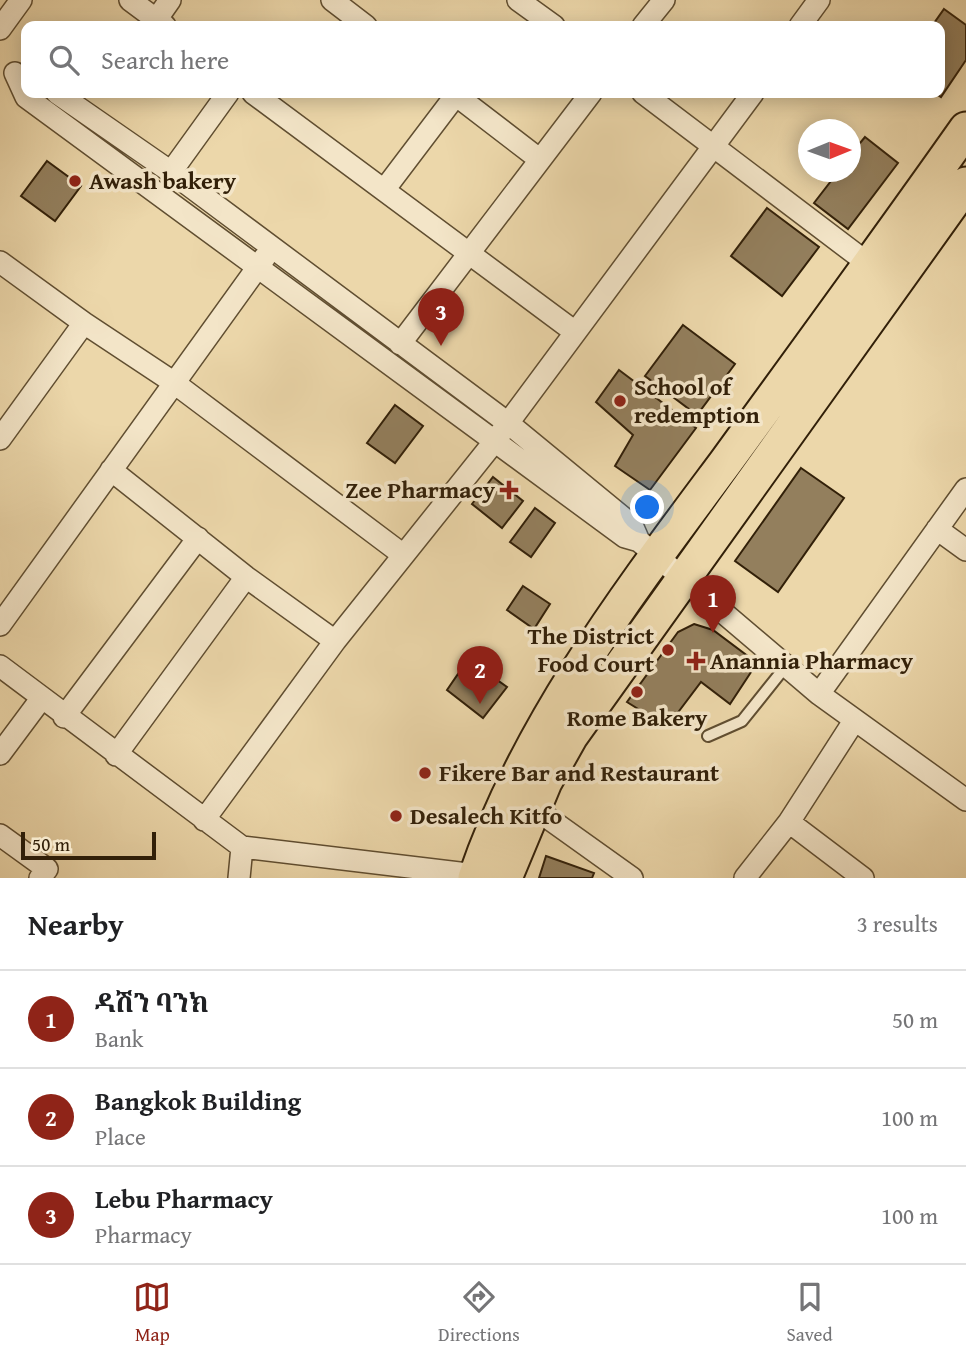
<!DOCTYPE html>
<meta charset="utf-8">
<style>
:root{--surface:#fff;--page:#f2f2f2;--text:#202124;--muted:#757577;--line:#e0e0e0;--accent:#8f2418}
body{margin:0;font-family:"Gentium Book Plus","Noto Serif Ethiopic",serif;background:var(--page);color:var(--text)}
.compass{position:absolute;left:798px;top:119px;width:63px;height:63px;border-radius:50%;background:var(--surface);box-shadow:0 4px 18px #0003;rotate:89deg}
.scale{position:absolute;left:21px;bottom:18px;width:135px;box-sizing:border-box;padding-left:7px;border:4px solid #322009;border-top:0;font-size:19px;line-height:24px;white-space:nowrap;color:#322009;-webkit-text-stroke:5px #f3e5c8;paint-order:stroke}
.you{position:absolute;left:648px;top:508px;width:24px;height:24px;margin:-18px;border:5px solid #fff;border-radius:50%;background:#1a73e8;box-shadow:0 0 0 10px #1a73e833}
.badge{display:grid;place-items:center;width:46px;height:46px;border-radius:50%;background:var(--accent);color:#fff;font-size:23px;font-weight:700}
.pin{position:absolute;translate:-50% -58px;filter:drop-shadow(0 2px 4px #0008)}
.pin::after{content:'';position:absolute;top:37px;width:24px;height:21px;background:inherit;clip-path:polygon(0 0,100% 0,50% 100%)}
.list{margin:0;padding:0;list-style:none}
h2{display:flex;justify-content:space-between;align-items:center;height:91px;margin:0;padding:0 28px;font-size:30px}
h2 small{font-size:23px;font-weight:400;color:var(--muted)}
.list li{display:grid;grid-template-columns:46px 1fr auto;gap:21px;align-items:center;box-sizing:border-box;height:98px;padding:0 28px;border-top:2px solid var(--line)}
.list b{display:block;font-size:26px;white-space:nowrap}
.list p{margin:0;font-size:23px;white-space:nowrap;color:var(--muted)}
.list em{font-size:23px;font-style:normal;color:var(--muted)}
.icon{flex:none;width:38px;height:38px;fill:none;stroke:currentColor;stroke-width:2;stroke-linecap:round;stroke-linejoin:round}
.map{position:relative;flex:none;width:966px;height:878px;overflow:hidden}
.search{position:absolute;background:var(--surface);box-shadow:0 4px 18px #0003;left:21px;right:21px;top:21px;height:77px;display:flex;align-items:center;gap:18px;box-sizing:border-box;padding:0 24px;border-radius:14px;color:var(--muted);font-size:26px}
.sheet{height:385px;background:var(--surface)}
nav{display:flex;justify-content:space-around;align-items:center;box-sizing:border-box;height:98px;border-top:2px solid var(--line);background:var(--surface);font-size:19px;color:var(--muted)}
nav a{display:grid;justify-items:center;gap:4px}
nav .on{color:var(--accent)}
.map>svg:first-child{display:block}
.building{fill:#937f5d;stroke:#322009;stroke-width:2}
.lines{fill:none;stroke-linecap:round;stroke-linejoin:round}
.lane-casing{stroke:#604e31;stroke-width:14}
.street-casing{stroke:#604e31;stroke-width:24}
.primary-casing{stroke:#322009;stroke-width:37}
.lane{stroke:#f3e5c8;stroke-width:10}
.street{stroke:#f3e5c8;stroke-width:21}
.primary{stroke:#ecd7aa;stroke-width:33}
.poi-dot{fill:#8f2418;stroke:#f3e5c8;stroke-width:2.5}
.labels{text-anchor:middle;stroke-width:7;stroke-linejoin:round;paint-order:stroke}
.poi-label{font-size:24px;font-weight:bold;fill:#322009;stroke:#f3e5c8;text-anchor:start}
</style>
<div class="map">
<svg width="966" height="878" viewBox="0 0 966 878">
<rect width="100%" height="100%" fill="#ecd7aa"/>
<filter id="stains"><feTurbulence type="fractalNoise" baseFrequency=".00286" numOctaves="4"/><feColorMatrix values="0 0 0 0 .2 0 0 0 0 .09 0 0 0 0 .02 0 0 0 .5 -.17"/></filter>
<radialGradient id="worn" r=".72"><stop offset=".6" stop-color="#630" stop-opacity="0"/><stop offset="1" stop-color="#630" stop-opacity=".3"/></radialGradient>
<path class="building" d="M 944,9 L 966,25 L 966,60 L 941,97 L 935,93 L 940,93 L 940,26 L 932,26 Z
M 865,137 L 898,163 L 848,229 L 814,203 L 838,172 L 850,172 L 850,155 Z
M 47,161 L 81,186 L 55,221 L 21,196 Z
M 767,208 L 819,247 L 782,296 L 731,256 Z
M 683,325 L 735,364 L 697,415 L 645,376 Z
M 619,370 L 696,428 L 650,490 L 615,466 L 633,435 L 596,402 Z
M 395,405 L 423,426 L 395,463 L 367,443 Z
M 801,468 L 844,498 L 778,592 L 735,561 Z
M 493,477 L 523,501 L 502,528 L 472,504 Z
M 535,508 L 555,523 L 531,557 L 510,542 Z
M 523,586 L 550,604 L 534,629 L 507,610 Z
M 694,624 L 713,630 L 757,663 L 730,704 L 701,682 L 667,727 L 627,702 L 678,632 Z
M 458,674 L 480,689 L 490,675 L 507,687 L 483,718 L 447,690 Z
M 546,856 L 594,873 L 592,878 L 539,878 Z"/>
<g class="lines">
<g class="lane-casing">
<path id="lane" d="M 708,736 L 742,721 L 786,666"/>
</g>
<g class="street-casing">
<path id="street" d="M 130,0 L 165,26
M 332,0 L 366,26
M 518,0 L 554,26
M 156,20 L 170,0
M 643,26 L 664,0
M 800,26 L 819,0
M 0,29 L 21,0
M 15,73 L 26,97 L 625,537 L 639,541 L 819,694 L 966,800
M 57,93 L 171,172 L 508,423 L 632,525 L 639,541
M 253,93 L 575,332
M 453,93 L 539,159
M 643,93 L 870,265
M 171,172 L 228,93
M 384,190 L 456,95
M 0,262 L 84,323 L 173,382 L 402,554
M 400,344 L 591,93
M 0,439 L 84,323
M 111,470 L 246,577 L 335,641
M 937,529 L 966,550
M 0,625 L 265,257
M 0,666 L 242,847 L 476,875
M 819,694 L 966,489
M 64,717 L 198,538
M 0,754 L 41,699
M 116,755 L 246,577
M 534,808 L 632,878
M 204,820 L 335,641 L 494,442 L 753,93
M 789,822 L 863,878
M 0,835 L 47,869 L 40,878
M 239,878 L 242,847
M 745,878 L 789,822 L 854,721"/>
</g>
<g class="primary-casing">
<path id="primary" d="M 475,878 C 527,725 629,592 725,463 C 806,352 887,241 966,129
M 505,878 L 545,782 L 571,736 L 966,184"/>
</g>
<use href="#lane" class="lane"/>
<use href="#street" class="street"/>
<use href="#primary" class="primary"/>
</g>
<g class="poi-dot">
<circle cx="75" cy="181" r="7"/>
<circle cx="620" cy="401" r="7"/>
<path d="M505.5 479.5h7v7h7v7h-7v7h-7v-7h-7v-7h7z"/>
<circle cx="668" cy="650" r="7"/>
<path d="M692.5 650.5h7v7h7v7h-7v7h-7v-7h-7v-7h7z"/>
<circle cx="637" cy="692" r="7"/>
<circle cx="425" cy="773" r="7"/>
<circle cx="396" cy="816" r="7"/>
</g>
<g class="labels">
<g class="poi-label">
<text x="89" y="189">Awash bakery</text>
<text x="634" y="395">School of<tspan x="634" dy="28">redemption</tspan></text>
<text x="495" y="498" text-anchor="end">Zee Pharmacy</text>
<text x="654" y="644" text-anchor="end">The District<tspan x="654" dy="28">Food Court</tspan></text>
<text x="710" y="669">Anannia Pharmacy</text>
<text x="637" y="726" text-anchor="middle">Rome Bakery</text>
<text x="439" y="781">Fikere Bar and Restaurant</text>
<text x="410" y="824">Desalech Kitfo</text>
</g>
</g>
<rect width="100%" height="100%" filter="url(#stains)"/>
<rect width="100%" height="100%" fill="url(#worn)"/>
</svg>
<svg class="compass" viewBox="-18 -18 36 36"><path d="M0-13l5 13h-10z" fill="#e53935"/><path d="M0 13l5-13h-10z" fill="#757577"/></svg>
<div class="scale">50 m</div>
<div class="you"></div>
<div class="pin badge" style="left:713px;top:633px">1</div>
<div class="pin badge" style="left:480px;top:704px">2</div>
<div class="pin badge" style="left:441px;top:346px">3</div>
<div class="search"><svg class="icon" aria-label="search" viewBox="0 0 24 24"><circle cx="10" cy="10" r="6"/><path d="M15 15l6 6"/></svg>Search here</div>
</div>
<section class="sheet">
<h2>Nearby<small>3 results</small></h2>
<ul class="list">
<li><span class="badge">1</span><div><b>ዳሽን ባንክ</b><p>Bank</p></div><em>50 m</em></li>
<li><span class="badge">2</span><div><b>Bangkok Building</b><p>Place</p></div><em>100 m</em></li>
<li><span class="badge">3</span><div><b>Lebu Pharmacy</b><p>Pharmacy</p></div><em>100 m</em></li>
</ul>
</section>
<nav>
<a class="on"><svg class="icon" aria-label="map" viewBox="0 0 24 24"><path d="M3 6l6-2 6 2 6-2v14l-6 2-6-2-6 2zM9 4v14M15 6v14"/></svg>Map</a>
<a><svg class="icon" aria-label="directions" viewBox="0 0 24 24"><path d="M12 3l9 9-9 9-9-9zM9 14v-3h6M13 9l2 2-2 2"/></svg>Directions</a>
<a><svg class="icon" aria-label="saved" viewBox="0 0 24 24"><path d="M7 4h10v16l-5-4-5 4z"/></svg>Saved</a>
</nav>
